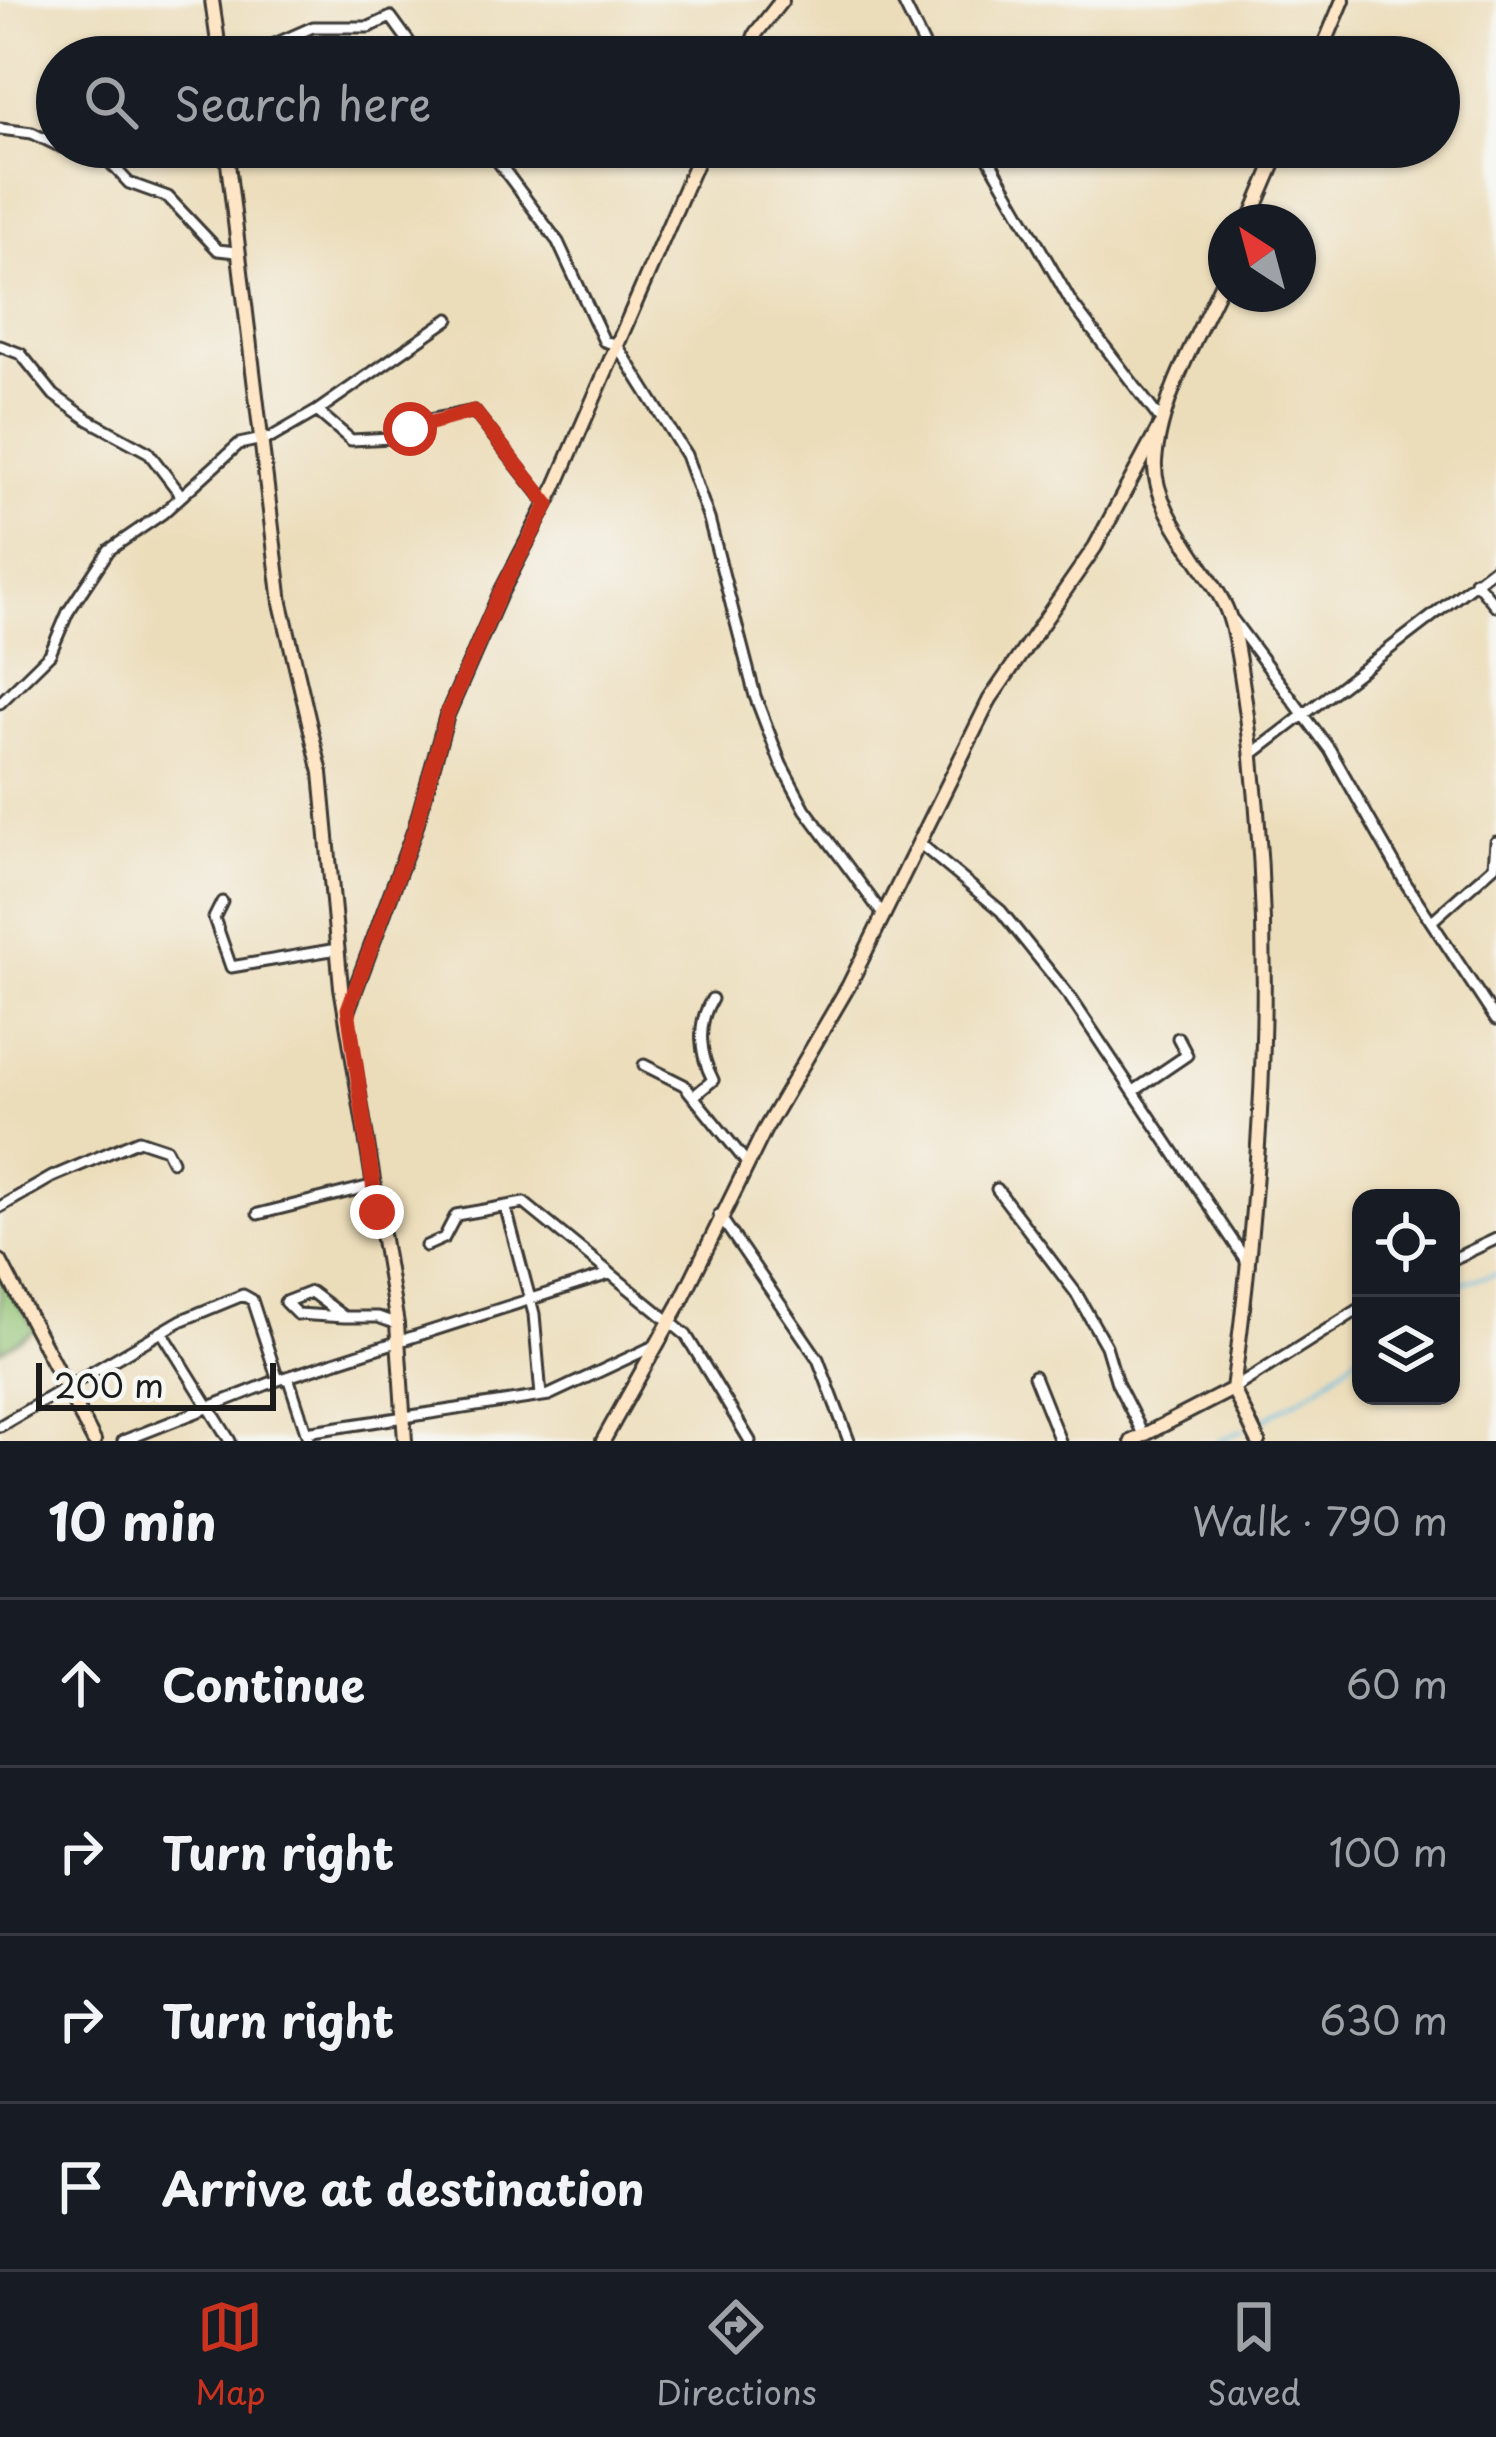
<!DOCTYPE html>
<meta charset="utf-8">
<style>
:root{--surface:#171b24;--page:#20242c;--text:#f1f3f6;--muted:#9ea1a6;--line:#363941;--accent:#c8321e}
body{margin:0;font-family:"Playpen Sans",sans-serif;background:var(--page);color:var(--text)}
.controls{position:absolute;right:36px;bottom:36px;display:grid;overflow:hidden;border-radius:24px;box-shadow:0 3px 9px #0004}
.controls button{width:108px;height:108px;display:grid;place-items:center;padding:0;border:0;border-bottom:3px solid var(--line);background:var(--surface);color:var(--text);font:60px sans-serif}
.compass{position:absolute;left:1208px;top:204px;width:108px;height:108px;border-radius:50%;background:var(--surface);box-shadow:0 3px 9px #0004;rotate:324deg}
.scale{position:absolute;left:36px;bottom:30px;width:240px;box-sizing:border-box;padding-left:12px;border:6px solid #1c1c1c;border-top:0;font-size:33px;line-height:42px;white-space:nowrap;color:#1c1c1c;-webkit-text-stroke:9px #f6f6f2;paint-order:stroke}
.stop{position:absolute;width:36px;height:36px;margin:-27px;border:9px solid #c8321e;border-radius:50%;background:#fff}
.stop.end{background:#c8321e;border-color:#fff;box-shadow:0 3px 12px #0008}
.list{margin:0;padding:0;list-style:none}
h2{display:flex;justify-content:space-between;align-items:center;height:156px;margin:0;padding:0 48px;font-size:51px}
h2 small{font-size:39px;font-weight:400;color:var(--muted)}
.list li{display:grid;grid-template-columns:78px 1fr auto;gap:36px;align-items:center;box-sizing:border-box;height:168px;padding:0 48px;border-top:3px solid var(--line)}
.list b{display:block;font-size:45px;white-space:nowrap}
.list em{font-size:39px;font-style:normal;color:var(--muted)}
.icon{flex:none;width:66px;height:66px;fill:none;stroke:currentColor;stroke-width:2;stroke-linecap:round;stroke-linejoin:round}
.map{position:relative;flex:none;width:1496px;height:1441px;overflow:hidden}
.search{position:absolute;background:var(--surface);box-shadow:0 3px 9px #0004;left:36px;right:36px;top:36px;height:132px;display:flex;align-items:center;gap:30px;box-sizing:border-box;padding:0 42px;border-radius:66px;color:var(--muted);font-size:45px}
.sheet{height:828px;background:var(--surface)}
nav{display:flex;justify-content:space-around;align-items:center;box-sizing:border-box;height:168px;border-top:3px solid var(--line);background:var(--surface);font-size:33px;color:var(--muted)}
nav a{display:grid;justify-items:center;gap:6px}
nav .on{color:var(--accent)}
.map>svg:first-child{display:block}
.green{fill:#92c373;stroke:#577048;stroke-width:3}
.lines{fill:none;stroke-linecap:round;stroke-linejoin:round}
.stream{stroke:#64bce1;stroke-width:3}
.street-casing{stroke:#3b3934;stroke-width:15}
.secondary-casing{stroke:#3b3934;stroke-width:18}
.street{stroke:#fff;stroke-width:9}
.secondary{stroke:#fde5c5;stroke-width:12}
.route{stroke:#c8321e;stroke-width:15}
</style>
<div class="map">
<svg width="1496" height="1441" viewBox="0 0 1496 1441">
<rect width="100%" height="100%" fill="#f6f6f2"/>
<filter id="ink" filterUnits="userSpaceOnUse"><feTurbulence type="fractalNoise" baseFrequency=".00833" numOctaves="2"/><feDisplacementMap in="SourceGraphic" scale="24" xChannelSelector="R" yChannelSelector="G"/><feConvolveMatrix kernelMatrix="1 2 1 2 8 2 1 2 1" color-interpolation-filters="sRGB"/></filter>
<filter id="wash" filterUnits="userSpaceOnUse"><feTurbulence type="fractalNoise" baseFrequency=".004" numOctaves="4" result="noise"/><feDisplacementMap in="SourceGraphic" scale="48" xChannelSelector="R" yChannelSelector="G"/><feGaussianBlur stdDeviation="2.7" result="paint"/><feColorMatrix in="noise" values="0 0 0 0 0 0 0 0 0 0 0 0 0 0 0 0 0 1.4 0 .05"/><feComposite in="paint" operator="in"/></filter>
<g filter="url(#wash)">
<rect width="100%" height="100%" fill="#ecddba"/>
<path class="green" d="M 0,1271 L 35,1330 L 0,1351 Z"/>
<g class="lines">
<path class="stream" d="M 1451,1285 L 1496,1274
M 1258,1423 L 1320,1386 L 1361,1352
M 1218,1441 L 1243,1430"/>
</g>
</g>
<g filter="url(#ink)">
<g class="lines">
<g class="street-casing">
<path id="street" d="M 902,0 L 930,57
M 245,57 L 313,27 L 369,27 L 391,17 L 420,57
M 0,129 L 32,133 L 57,145
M 61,147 L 103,155 L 129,183 L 168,197 L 218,250 L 236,252
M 487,147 L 558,242 L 604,341 L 617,345 L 686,455 L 709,519 L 755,696 L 781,764 L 805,809 L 884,916
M 982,147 L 1071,302 L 1162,422
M 0,346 L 21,354 L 54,395 L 89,420 L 148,452 L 181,495
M 317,411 L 351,440 L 392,438 L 428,420 L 474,411 L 547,504
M 1475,581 L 1496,606
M 1233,620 L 1330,750 L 1405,882 L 1496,1020
M 0,703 L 50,654 L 68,612 L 109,550 L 163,513 L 239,444 L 272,437 L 317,411 L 449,319
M 1250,756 L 1496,567
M 918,842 L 1001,911 L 1070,997 L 1249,1265
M 222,902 L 214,918 L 231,967 L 337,949
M 1432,921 L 1494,866 L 1496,842
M 644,1065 L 684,1085 L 747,1163
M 1134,1091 L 1187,1055 L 1178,1038
M 694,1096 L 713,1080 C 700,1055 696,1025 712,999
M 997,1189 L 1076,1293 L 1106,1346 L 1117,1383 L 1144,1436
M 0,1207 L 52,1177 L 139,1140 L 166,1149 L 172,1161
M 506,1209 L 534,1314 L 541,1396
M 258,1214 L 375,1185
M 719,1215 L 818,1359 L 849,1441
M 426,1246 L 444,1238 L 456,1215 L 524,1203 L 686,1335 L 750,1441
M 1451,1260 L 1496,1239
M 344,1317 L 297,1314 L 285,1302 L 311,1292 L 344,1317 L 378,1317 L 397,1324
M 162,1332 L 230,1441
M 1034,1376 L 1060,1441
M 288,1377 L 309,1441
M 1233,1389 L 1361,1308
M 0,1426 L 182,1320 L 243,1295 L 252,1300 L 278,1380
M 306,1432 L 549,1395 L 656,1345
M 123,1441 L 278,1380 L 609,1274"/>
</g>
<g class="secondary-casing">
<path id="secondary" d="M 212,0 L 220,57
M 747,57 L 756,33 L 782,0
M 1319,57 L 1343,0
M 226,147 L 281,603 L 321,773 L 341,987 L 397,1324 L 405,1441
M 1249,222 L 1281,147
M 1226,274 C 1200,332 1160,398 1155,461 C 1152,511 1206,564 1226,608 C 1233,624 1236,643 1239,661 C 1279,910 1266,1140 1233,1389
M 348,1009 L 415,829 L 447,715 L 500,594 L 555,488 L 703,147
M 0,1261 L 94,1441
M 603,1441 L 679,1305 L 764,1131 L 849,985 L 990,699 L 1095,547 L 1160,426
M 1132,1441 L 1233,1389 L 1258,1441"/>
</g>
<use href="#street" class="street"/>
<use href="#secondary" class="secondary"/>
</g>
</g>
<g class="lines" filter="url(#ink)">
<path class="route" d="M 377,1212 L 348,1009 L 415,829 L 447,715 L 500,593 L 548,504 L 474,411 L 410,429"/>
</g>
</svg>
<div class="controls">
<button><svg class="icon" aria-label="locate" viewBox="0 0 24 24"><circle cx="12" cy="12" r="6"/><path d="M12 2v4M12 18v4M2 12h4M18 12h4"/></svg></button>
<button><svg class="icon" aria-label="layers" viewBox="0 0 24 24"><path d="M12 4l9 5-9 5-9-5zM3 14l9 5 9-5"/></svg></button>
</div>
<svg class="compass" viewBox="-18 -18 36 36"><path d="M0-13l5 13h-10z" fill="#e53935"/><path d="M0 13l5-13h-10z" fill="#9ea1a6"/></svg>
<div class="scale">200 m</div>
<div class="stop" style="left:410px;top:429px"></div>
<div class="stop end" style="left:377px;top:1212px"></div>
<div class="search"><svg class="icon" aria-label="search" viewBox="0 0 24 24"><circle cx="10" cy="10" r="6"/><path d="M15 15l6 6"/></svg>Search here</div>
</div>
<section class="sheet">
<h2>10 min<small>Walk · 790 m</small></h2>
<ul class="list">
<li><svg class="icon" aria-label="ahead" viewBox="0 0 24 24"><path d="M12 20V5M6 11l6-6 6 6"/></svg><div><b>Continue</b></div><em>60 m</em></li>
<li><svg class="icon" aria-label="right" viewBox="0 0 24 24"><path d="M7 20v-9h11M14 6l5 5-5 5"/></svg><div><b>Turn right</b></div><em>100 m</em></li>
<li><svg class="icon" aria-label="right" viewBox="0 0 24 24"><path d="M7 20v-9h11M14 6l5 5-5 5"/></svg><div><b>Turn right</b></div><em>630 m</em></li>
<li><svg class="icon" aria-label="arrive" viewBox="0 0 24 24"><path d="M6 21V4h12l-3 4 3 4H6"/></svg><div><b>Arrive at destination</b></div></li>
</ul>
</section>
<nav>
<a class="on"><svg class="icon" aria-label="map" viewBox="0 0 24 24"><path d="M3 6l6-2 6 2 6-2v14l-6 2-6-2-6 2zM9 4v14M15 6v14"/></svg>Map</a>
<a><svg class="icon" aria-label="directions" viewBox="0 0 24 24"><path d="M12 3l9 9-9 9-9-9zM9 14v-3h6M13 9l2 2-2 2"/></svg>Directions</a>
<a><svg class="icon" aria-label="saved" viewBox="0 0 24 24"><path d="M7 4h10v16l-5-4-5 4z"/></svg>Saved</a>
</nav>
